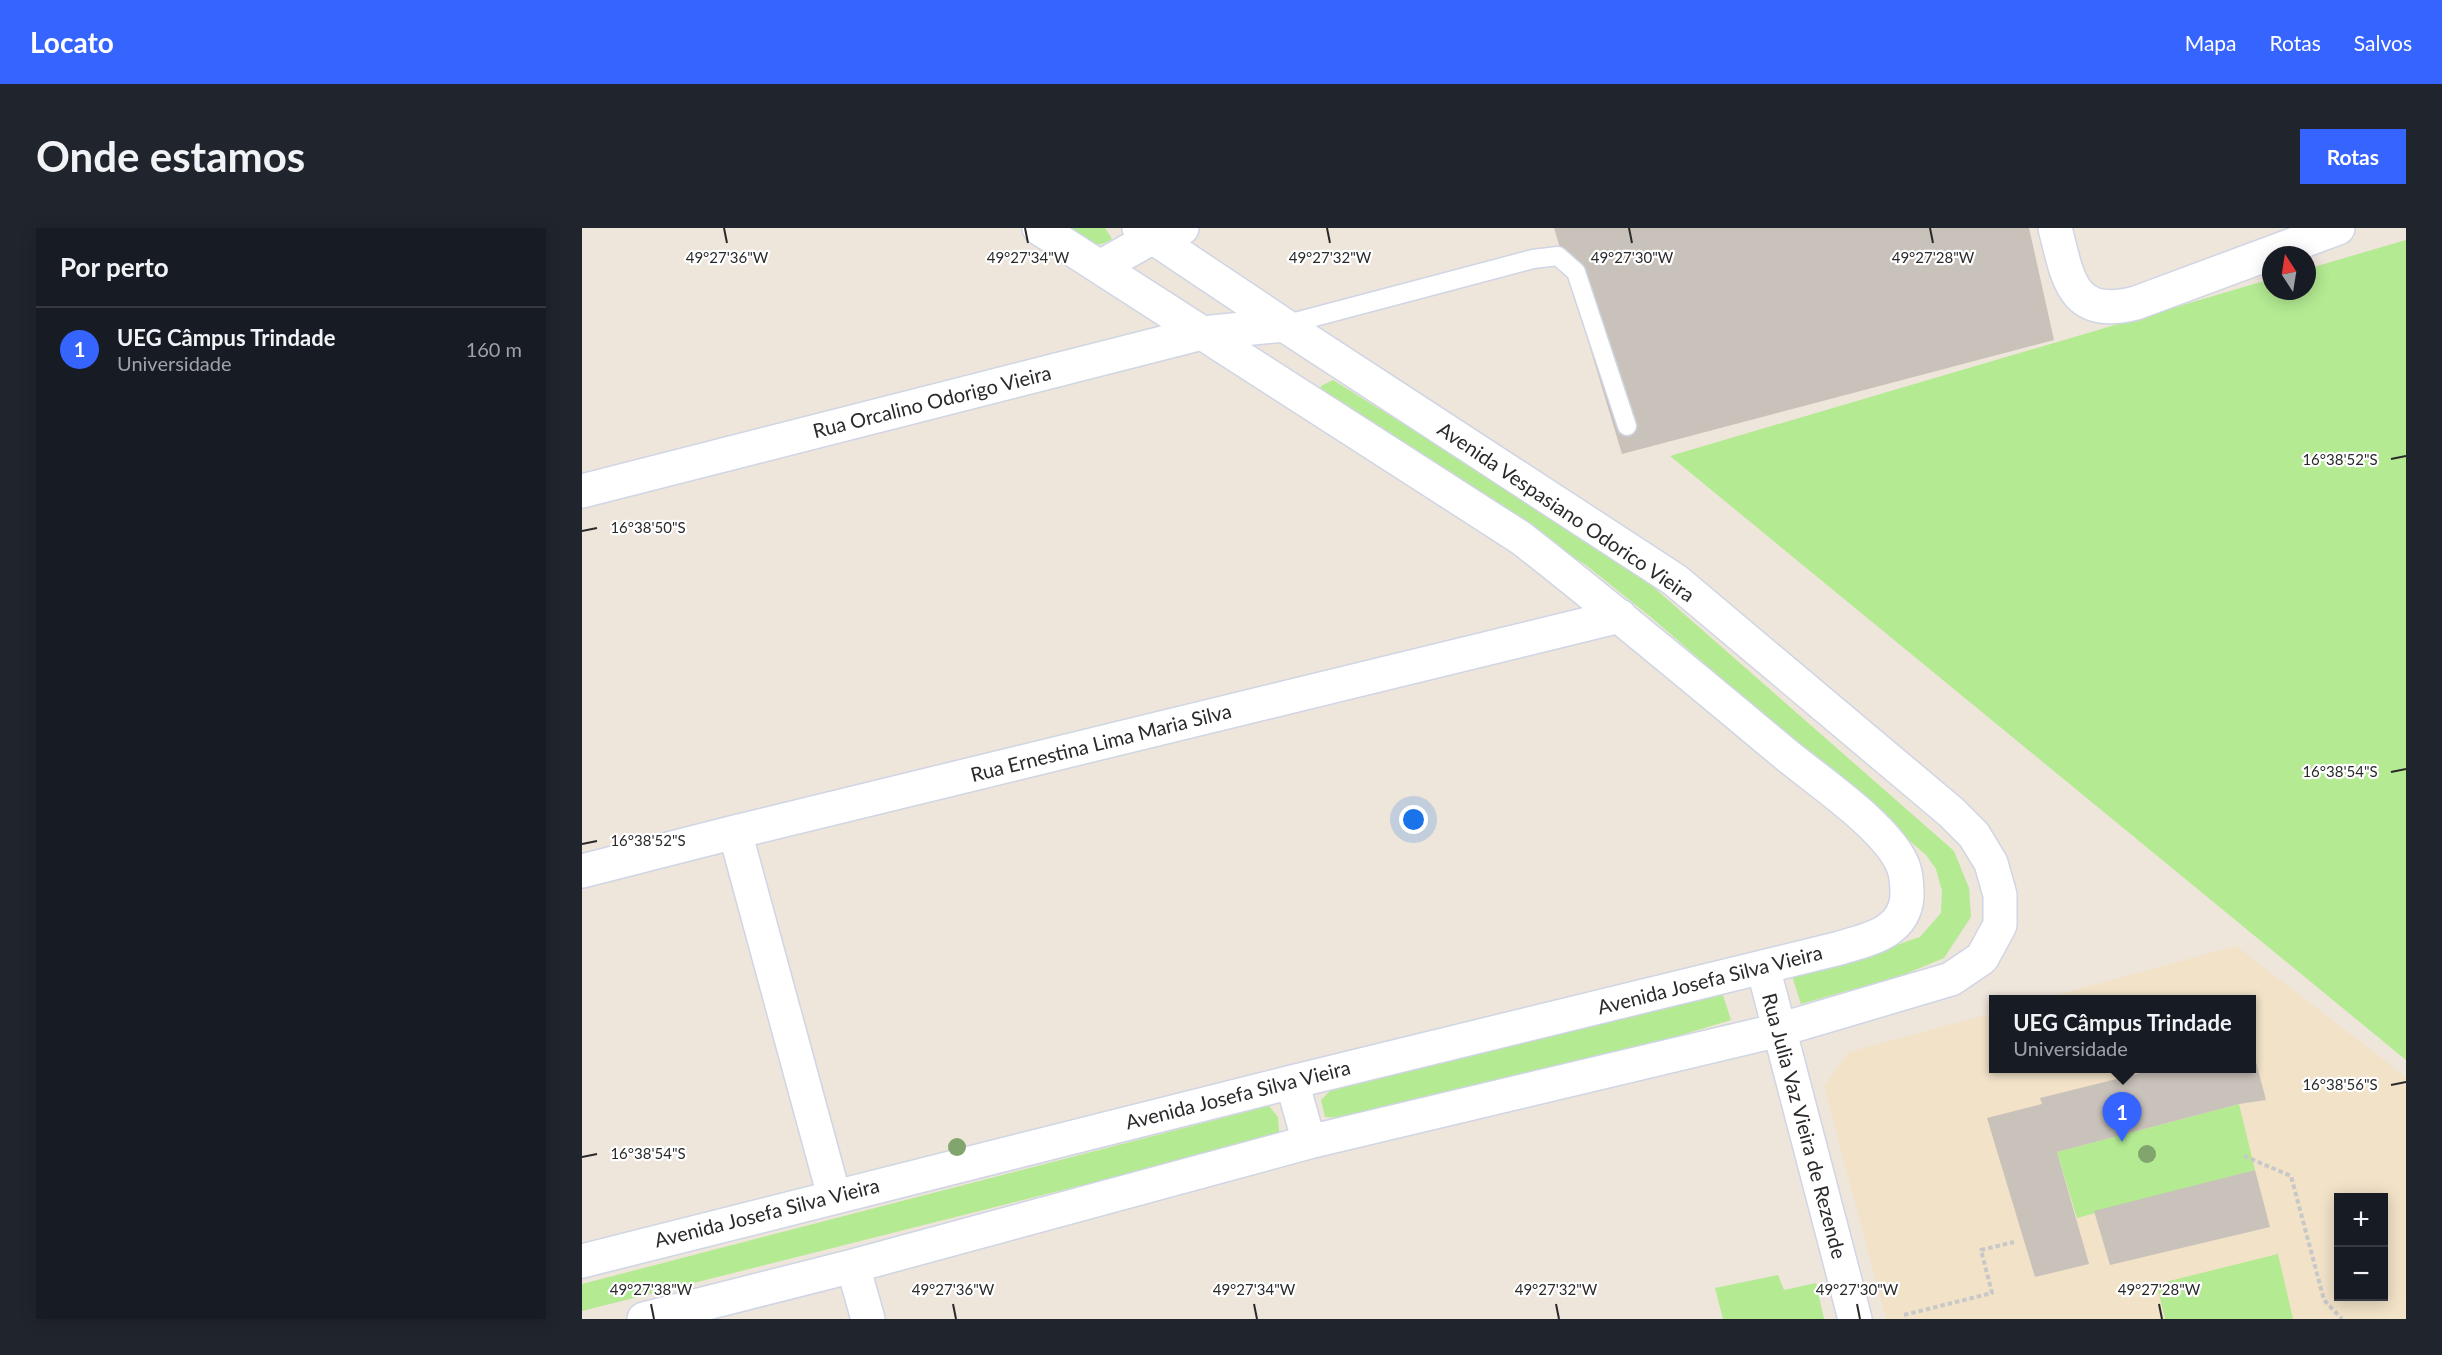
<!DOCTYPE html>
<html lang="pt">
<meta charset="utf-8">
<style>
:root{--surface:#171b24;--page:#20242c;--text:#f1f3f6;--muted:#9ea1a6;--line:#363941;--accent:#3664ff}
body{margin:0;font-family:Lato,sans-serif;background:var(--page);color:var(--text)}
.controls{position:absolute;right:18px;bottom:18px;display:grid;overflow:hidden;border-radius:0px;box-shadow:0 3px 15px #0003}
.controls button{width:54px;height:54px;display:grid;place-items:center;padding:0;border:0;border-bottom:2px solid var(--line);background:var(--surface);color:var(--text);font:30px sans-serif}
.compass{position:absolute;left:1680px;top:18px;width:54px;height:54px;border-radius:50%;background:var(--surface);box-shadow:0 3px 15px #0003;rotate:348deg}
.you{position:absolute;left:832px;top:592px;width:21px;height:21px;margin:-15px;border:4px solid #fff;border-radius:50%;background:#1a73e8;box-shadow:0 0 0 9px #1a73e833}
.badge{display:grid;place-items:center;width:39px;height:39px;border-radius:50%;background:var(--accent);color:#fff;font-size:20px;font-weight:700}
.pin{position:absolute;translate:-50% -50px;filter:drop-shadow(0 2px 3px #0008)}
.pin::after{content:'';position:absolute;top:32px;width:21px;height:18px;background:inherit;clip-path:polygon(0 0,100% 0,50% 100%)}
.popup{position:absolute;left:1407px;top:767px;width:267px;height:78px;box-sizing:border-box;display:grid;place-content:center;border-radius:0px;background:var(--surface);filter:drop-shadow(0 2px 4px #0005);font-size:20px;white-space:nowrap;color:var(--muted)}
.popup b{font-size:22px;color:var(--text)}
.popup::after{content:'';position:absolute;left:50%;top:100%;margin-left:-12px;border:12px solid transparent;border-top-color:var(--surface)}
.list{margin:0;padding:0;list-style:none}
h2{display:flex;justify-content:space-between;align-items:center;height:78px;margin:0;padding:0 24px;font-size:26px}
h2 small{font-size:20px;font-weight:400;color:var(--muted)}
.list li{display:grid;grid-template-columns:39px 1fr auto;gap:18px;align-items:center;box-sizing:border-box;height:84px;padding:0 24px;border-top:2px solid var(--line)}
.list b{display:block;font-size:22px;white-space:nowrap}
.list p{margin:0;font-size:20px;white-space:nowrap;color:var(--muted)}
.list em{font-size:20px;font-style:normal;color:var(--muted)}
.map{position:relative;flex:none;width:1824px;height:1091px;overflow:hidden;border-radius:0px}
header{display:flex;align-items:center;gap:36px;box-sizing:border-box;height:84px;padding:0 30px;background:var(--accent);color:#fff}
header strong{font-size:28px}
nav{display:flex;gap:33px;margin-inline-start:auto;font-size:21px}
.intro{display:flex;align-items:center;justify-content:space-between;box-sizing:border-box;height:144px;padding:0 36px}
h1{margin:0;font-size:42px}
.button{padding:15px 27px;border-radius:0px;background:var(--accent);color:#fff;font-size:21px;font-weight:700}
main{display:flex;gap:36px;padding:0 36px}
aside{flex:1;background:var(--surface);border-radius:0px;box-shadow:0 3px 15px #0003}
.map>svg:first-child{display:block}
.education{fill:#f1e2c8;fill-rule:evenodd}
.green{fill:#b3ea92}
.building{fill:#c9c2ba}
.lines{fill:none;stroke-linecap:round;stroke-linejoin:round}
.lane-casing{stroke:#d0d5e5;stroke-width:21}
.street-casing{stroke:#d0d5e5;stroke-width:36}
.path{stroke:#c8c8c8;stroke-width:4;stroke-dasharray:4.5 3;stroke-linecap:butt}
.lane{stroke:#fff;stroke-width:18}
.street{stroke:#fff;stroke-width:33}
.tree{fill:#82a46d}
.ticks{fill:none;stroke:#2a2a2a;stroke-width:2}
.labels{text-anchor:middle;stroke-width:4.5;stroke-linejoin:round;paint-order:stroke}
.street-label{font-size:20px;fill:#2a2a2a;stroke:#fff}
.ticks-label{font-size:15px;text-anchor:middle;fill:#2a2a2a;stroke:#fff;stroke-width:4.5;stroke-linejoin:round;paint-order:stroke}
</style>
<header>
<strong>Locato</strong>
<nav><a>Mapa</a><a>Rotas</a><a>Salvos</a></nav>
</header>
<div class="intro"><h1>Onde estamos</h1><a class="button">Rotas</a></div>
<main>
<aside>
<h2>Por perto<small></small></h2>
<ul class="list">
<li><span class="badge">1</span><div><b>UEG Câmpus Trindade</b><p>Universidade</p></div><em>160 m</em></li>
</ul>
</aside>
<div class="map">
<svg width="1824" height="1091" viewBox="0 0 1824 1091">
<rect width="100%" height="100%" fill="#eee5db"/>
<path class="education" d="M 1654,718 L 1824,849 L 1824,1091 L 1304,1091 L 1242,858 L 1267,824 L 1411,785 L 1411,840 L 1669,840 L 1669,772 L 1460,771 ZM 1756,970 L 1802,970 L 1802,1068 L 1756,1068 Z"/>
<path class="green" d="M 478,0 L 523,0 L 530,11 C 510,24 495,11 478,0 Z
M 1824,12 L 1824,832 L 1088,228 L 1689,51 L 1689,63 L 1725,63 L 1725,41 Z
M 751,152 L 1044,335 L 1372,623 L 1387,660 L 1389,689 L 1362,730 L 1321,747 L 1219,776 L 1210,748 L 1268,733 L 1338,709 L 1359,685 L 1360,663 L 1354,641 L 1344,627 L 1070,390 L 1004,337 L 739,169 L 739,158 Z
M 1139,761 L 1149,792 L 1076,814 L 763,890 L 743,889 L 739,872 L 750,861 L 962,805 Z
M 1657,876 L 1673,942 L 1495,990 L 1475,924 Z
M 687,878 L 696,889 L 697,904 L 672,914 L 0,1083 L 0,1056 Z
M 1696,1026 L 1711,1091 L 1583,1091 L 1575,1056 Z
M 1196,1047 L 1202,1062 L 1234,1055 L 1242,1091 L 1141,1091 L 1133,1060 Z"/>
<path class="building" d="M 972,0 L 1447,0 L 1472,112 L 1040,226 Z
M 1669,815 L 1684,872 L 1657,876 L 1475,924 L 1507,1036 L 1453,1049 L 1405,890 L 1460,876 L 1458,870 L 1579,840 L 1669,840 Z
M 1673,942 L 1688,999 L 1528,1037 L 1512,983 Z"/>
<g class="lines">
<g class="lane-casing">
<path id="lane" d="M 702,97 L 951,31 L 976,28 L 994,44 L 1045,198"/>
</g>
<g class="street-casing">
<path id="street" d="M 1473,0 C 1486,50 1489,92 1554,75 L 1756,0
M 518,39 L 571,9 L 600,0
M 0,263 L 620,105 L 702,97
M 153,604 L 252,968
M 0,643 L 153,604 L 1038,388
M 1181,739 L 1273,1091
M 710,854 L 727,914
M 0,1033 L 710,854 L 1258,720 C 1287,711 1322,705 1325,669 C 1325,660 1325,647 1321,638 C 1307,601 1239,555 1207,529 C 1118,455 1030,381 939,310 L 457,0
M 271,1038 L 286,1091
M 62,1091 L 271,1038 L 727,914 L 1197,802 L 1369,751 L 1400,730 L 1418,697 L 1418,667 L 1409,635 L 1392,607 L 1369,584 L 1093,352 L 702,97 L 557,0"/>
</g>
<path class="path" d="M 1662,928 L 1709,948 L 1742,1072 L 1760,1091
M 1322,1087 L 1410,1065 L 1399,1022 L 1432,1014"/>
<use href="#lane" class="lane"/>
<use href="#street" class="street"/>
</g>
<g class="tree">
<circle cx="375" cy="919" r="9"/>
<circle cx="1565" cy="926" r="9"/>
</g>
<path class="ticks" d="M 142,0 L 145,15M 443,0 L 446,15M 745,0 L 748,15M 1047,0 L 1050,15M 1348,0 L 1351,15M 1809,231 L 1824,228M 0,303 L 15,300M 1809,544 L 1824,541M 0,616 L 15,613M 1809,857 L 1824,854M 0,929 L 15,926M 69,1076 L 72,1091M 371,1076 L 374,1091M 672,1076 L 675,1091M 974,1076 L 977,1091M 1275,1076 L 1278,1091M 1577,1076 L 1580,1091"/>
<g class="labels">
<g class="street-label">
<text transform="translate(350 174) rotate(-14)" y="7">Rua Orcalino Odorigo Vieira</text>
<text transform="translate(984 284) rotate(34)" y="7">Avenida Vespasiano Odorico Vieira</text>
<text transform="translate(519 515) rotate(-14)" y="7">Rua Ernestina Lima Maria Silva</text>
<text transform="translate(1128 752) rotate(-14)" y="7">Avenida Josefa Silva Vieira</text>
<text transform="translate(656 867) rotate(-14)" y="7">Avenida Josefa Silva Vieira</text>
<text transform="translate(1222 898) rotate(75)" y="7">Rua Julia Vaz Vieira de Rezende</text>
<text transform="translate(185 985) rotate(-14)" y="7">Avenida Josefa Silva Vieira</text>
</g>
</g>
<g class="ticks-label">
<text x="145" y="35">49°27'36"W</text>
<text x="446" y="35">49°27'34"W</text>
<text x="748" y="35">49°27'32"W</text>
<text x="1050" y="35">49°27'30"W</text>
<text x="1351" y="35">49°27'28"W</text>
<text x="1758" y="237">16°38'52"S</text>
<text x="66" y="305">16°38'50"S</text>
<text x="1758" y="549">16°38'54"S</text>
<text x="66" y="618">16°38'52"S</text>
<text x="1758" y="862">16°38'56"S</text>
<text x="66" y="931">16°38'54"S</text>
<text x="69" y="1067">49°27'38"W</text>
<text x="371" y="1067">49°27'36"W</text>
<text x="672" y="1067">49°27'34"W</text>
<text x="974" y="1067">49°27'32"W</text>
<text x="1275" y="1067">49°27'30"W</text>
<text x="1577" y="1067">49°27'28"W</text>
</g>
</svg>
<div class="controls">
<button>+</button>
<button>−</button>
</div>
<svg class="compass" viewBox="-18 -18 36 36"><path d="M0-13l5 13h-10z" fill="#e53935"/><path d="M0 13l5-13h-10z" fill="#9ea1a6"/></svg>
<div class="you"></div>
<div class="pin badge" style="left:1540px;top:914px">1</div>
<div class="popup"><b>UEG Câmpus Trindade</b>Universidade</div>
</div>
</main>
